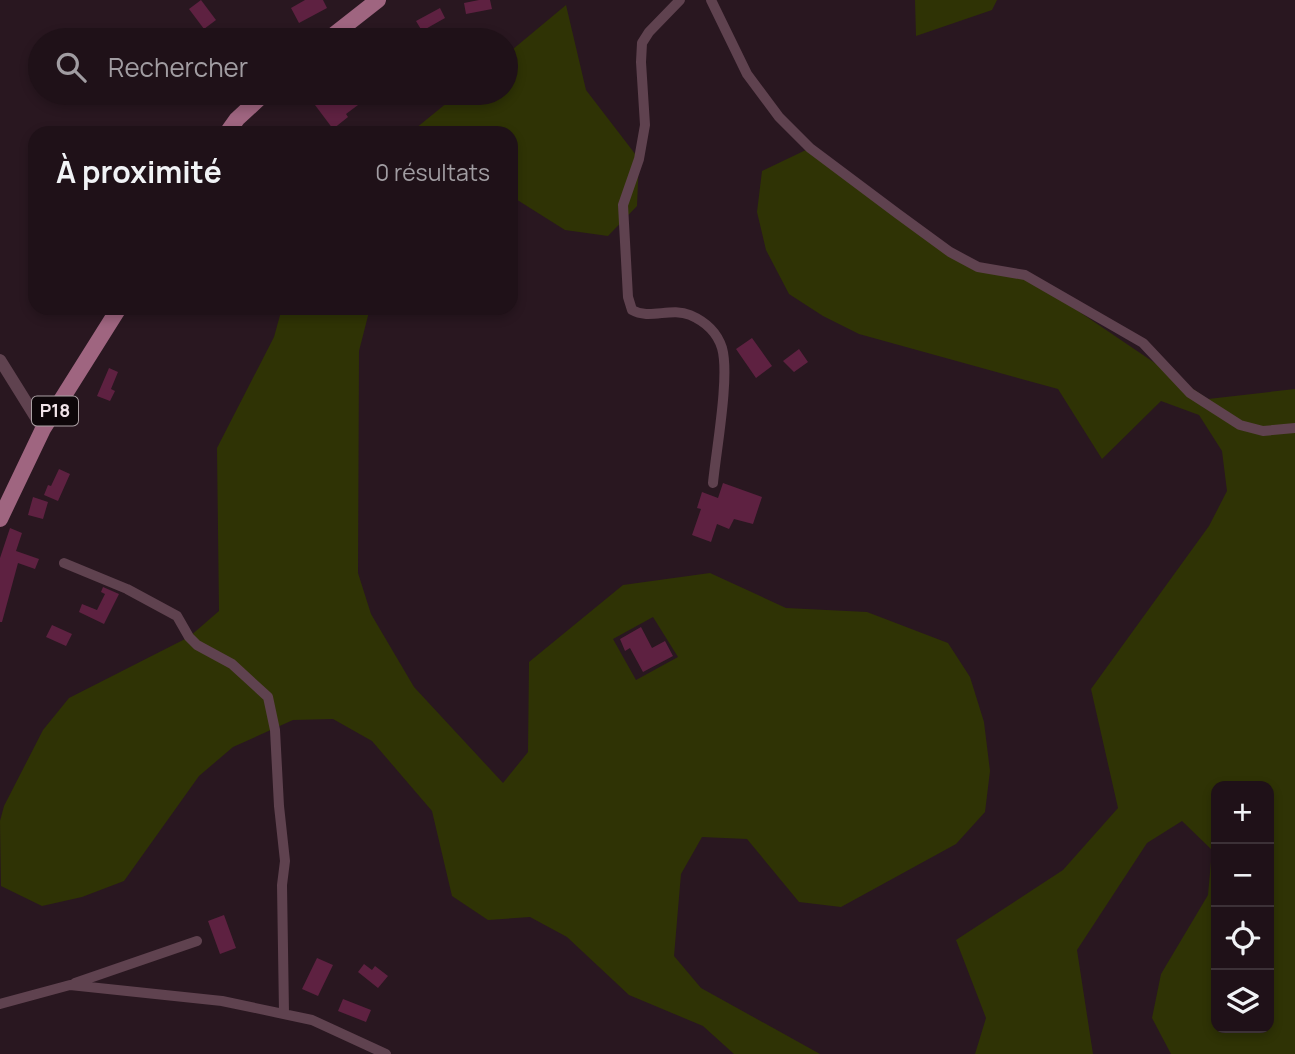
<!DOCTYPE html>
<html lang="fr">
<meta charset="utf-8">
<style>
:root{--surface:#1f1118;--page:#2c1f25;--text:#f1f3f6;--muted:#a19da2;--line:#3c3137}
body{margin:0;font-family:Manrope,sans-serif;background:var(--page);color:var(--text)}
.controls{position:absolute;right:21px;bottom:21px;display:grid;overflow:hidden;border-radius:14px;box-shadow:0 4px 10px #0003}
.controls button{width:63px;height:63px;display:grid;place-items:center;padding:0;border:0;border-bottom:2px solid var(--line);background:var(--surface);color:var(--text);font:35px sans-serif}
.list{margin:0;padding:0;list-style:none}
h2{display:flex;justify-content:space-between;align-items:center;height:91px;margin:0;padding:0 28px;font-size:30px}
h2 small{font-size:23px;font-weight:400;color:var(--muted)}
.icon{flex:none;width:38px;height:38px;fill:none;stroke:currentColor;stroke-width:2;stroke-linecap:round;stroke-linejoin:round}
.map{position:relative;flex:none;width:1295px;height:1054px;overflow:hidden}
.search{position:absolute;background:var(--surface);box-shadow:0 4px 10px #0003;left:28px;top:28px;width:490px;height:77px;display:flex;align-items:center;gap:18px;box-sizing:border-box;padding:0 24px;border-radius:38px;color:var(--muted);font-size:26px}
.panel{position:absolute;background:var(--surface);box-shadow:0 4px 10px #0003;left:28px;top:126px;width:490px;height:189px;border-radius:21px}
.map>svg:first-child{display:block}
.green{fill:#2f3305;fill-rule:evenodd}
.building{fill:#5e2141}
.lines{fill:none;stroke-linecap:round;stroke-linejoin:round}
.minor{stroke:#5f424f;stroke-width:10}
.tertiary{stroke:#5f424f;stroke-width:12}
.primary{stroke:#9f6580;stroke-width:16}
.labels{text-anchor:middle;stroke-width:7;stroke-linejoin:round;paint-order:stroke}
.shield{fill:#0d0609;stroke:#aca1a5;stroke-width:2}
.shield-label{font-size:18px;font-weight:bold;fill:#f0e3e8}
</style>
<div class="map">
<svg width="1295" height="1054" viewBox="0 0 1295 1054">
<rect width="100%" height="100%" fill="#291720"/>
<path class="green" d="M 915,0 L 997,0 L 992,10 L 916,36 Z
M 566,5 L 586,90 L 639,159 L 637,206 L 608,236 L 565,230 L 511,196 L 511,133 L 410,133 L 459,93 L 506,93 L 506,55 Z
M 810,148 L 979,267 L 1025,275 L 1208,399 L 1295,389 L 1295,1054 L 1171,1054 L 1152,1018 L 1161,974 L 1208,895 L 1212,850 L 1182,821 L 1147,843 L 1077,950 L 1093,1054 L 975,1054 L 986,1018 L 956,940 L 1063,870 L 1118,808 L 1091,689 L 1209,526 L 1227,491 L 1222,451 L 1199,415 L 1161,401 L 1102,459 L 1058,389 L 859,334 L 823,316 L 789,294 L 766,250 L 757,212 L 762,171 ZM 1216,786 L 1269,786 L 1269,1028 L 1216,1028 Z
M 282,308 L 370,308 L 359,351 L 358,573 L 371,614 L 414,687 L 503,783 L 528,752 L 529,662 L 623,585 L 710,573 L 786,608 L 867,612 L 948,643 L 970,677 L 984,722 L 990,771 L 985,812 L 956,844 L 841,907 L 799,902 L 747,839 L 702,837 L 681,874 L 674,956 L 701,988 L 820,1054 L 734,1054 L 703,1026 L 629,995 L 567,937 L 530,917 L 488,920 L 452,896 L 432,811 L 372,741 L 333,719 L 293,720 L 233,747 L 199,776 L 124,881 L 82,897 L 42,906 L 1,886 L 0,821 L 4,806 L 43,730 L 69,698 L 189,637 L 219,611 L 217,448 L 274,337 ZM 653,617 L 678,657 L 636,680 L 613,639 Z"/>
<path class="building" d="M 201,0 L 216,20 L 204,29 L 189,9 Z
M 305,0 L 323,0 L 327,8 L 299,23 L 291,8 Z
M 479,0 L 490,0 L 492,9 L 466,14 L 464,3 Z
M 440,8 L 445,18 L 422,31 L 416,21 Z
M 306,93 L 374,93 L 346,114 L 348,117 L 333,129 Z
M 752,338 L 772,366 L 756,378 L 736,349 Z
M 799,349 L 808,362 L 794,372 L 783,361 Z
M 109,368 L 118,372 L 111,389 L 115,391 L 110,401 L 97,396 Z
M 59,469 L 70,474 L 58,501 L 44,495 L 48,485 L 51,486 Z
M 723,483 L 762,497 L 753,524 L 734,519 L 729,529 L 717,524 L 711,542 L 692,535 L 701,509 L 697,508 L 702,492 L 718,498 Z
M 33,497 L 48,502 L 43,519 L 28,515 Z
M 10,528 L 22,533 L 16,551 L 39,559 L 35,569 L 18,563 L 2,622 L 0,622 L 0,558 Z
M 103,587 L 119,594 L 104,624 L 79,612 L 82,604 L 97,610 L 105,594 L 101,592 Z
M 52,625 L 72,634 L 66,646 L 46,637 Z
M 641,627 L 652,648 L 665,641 L 673,656 L 643,672 L 630,648 L 625,651 L 620,639 Z
M 224,915 L 236,948 L 220,954 L 208,921 Z
M 317,958 L 333,965 L 318,996 L 302,989 Z
M 364,964 L 372,970 L 375,966 L 388,976 L 378,988 L 358,972 Z
M 343,999 L 371,1010 L 366,1022 L 338,1011 Z"/>
<g class="lines">
<path class="minor" d="M 680,0 L 649,32 L 642,43 L 641,62 L 645,125 L 639,159 L 623,205 L 628,297 L 632,310 C 649,320 671,307 690,315 C 704,321 717,332 722,348 C 730,376 716,451 713,483
M 711,0 L 747,74 L 779,117 L 810,148 L 898,214 L 950,252 L 978,267 L 1025,275 L 1143,343 L 1190,393 L 1240,425 L 1263,431 L 1295,428
M 64,563 L 127,589 L 177,616 L 189,637 L 197,645 L 232,664 L 268,697 L 275,730 L 279,806 L 285,861 L 282,885 L 284,1013
M 75,983 L 197,941
M 0,1004 L 70,985 L 222,1001 L 312,1020 L 386,1054"/>
<path class="tertiary" d="M 0,360 L 43,429"/>
<path class="primary" d="M 327,40 L 378,0
M 227,133 L 237,119 L 265,93
M 0,519 L 43,429 L 119,308"/>
</g>
<g class="labels">
<rect class="shield" x="32" y="396.5" width="46" height="29" rx="5"/>
<g class="shield-label">
<text x="55" y="417">P18</text>
</g>
</g>
</svg>
<div class="controls">
<button>+</button>
<button>−</button>
<button><svg class="icon" aria-label="locate" viewBox="0 0 24 24"><circle cx="12" cy="12" r="6"/><path d="M12 2v4M12 18v4M2 12h4M18 12h4"/></svg></button>
<button><svg class="icon" aria-label="layers" viewBox="0 0 24 24"><path d="M12 4l9 5-9 5-9-5zM3 14l9 5 9-5"/></svg></button>
</div>
<div class="search"><svg class="icon" aria-label="search" viewBox="0 0 24 24"><circle cx="10" cy="10" r="6"/><path d="M15 15l6 6"/></svg>Rechercher</div>
<section class="panel">
<h2>À proximité<small>0 résultats</small></h2>
<ul class="list">
</ul>
</section>
</div>
